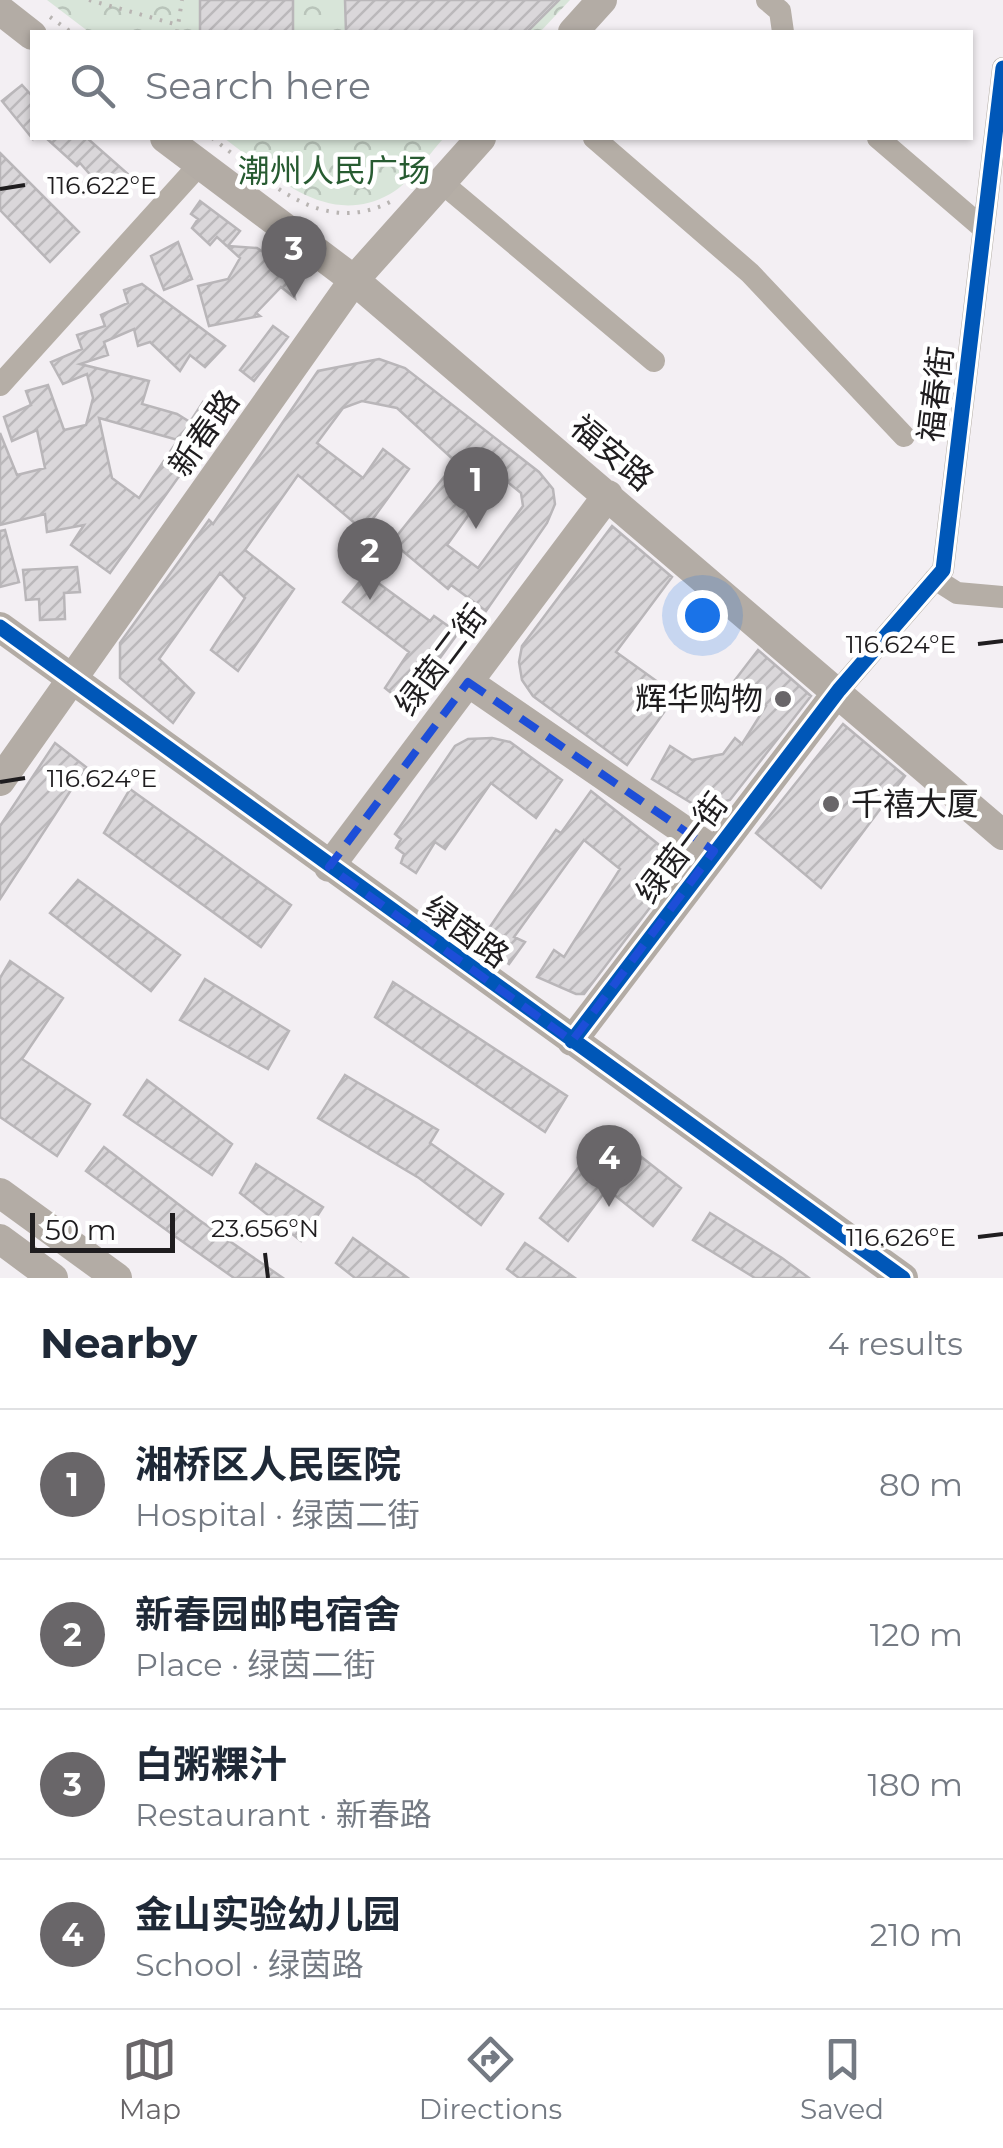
<!DOCTYPE html>
<meta charset="utf-8">
<style>
:root{--surface:#fff;--page:#f2f2f3;--text:#1f2937;--muted:#747a83;--line:#e0e1e3;--accent:#696669}
body{margin:0;font-family:Montserrat,"Noto Sans SC",sans-serif;background:var(--page);color:var(--text)}
.scale{position:absolute;left:30px;bottom:25px;width:145px;box-sizing:border-box;padding-left:10px;border:5px solid #1f1d1f;border-top:0;font-size:28px;line-height:35px;white-space:nowrap;color:#1f1d1f;-webkit-text-stroke:8px #fff;paint-order:stroke}
.you{position:absolute;left:702px;top:615px;width:35px;height:35px;margin:-25px;border:8px solid #fff;border-radius:50%;background:#1a73e8;box-shadow:0 0 0 15px #1a73e833}
.badge{display:grid;place-items:center;width:65px;height:65px;border-radius:50%;background:var(--accent);color:#fff;font-size:32px;font-weight:700}
.pin{position:absolute;translate:-50% -82px;filter:drop-shadow(0 2px 5px #0008)}
.pin::after{content:'';position:absolute;top:52px;width:35px;height:30px;background:inherit;clip-path:polygon(0 0,100% 0,50% 100%)}
.list{margin:0;padding:0;list-style:none}
h2{display:flex;justify-content:space-between;align-items:center;height:130px;margin:0;padding:0 40px;font-size:42px}
h2 small{font-size:32px;font-weight:400;color:var(--muted)}
.list li{display:grid;grid-template-columns:65px 1fr auto;gap:30px;align-items:center;box-sizing:border-box;height:150px;padding:0 40px;border-top:2px solid var(--line)}
.list b{display:block;font-size:38px;white-space:nowrap}
.list p{margin:0;font-size:32px;white-space:nowrap;color:var(--muted)}
.list em{font-size:32px;font-style:normal;color:var(--muted)}
.icon{flex:none;width:55px;height:55px;fill:none;stroke:currentColor;stroke-width:2;stroke-linecap:round;stroke-linejoin:round}
.map{position:relative;flex:none;width:1003px;height:1278px;overflow:hidden}
.search{position:absolute;background:var(--surface);box-shadow:0 2px 8px #0004;left:30px;right:30px;top:30px;height:110px;display:flex;align-items:center;gap:25px;box-sizing:border-box;padding:0 35px;border-radius:0px;color:var(--muted);font-size:38px}
.sheet{height:730px;background:var(--surface)}
nav{display:flex;justify-content:space-around;align-items:center;box-sizing:border-box;height:140px;border-top:2px solid var(--line);background:var(--surface);font-size:28px;color:var(--muted)}
nav a{display:grid;justify-items:center;gap:5px}
nav .on{color:var(--accent)}
.map>svg:first-child{display:block}
.forest{fill:url(#forest-crowns)}
.building{fill:url(#building-hatch);stroke:#b9b6b9;stroke-width:2.5;fill-rule:evenodd}
.lines{fill:none;stroke-linecap:round;stroke-linejoin:round}
.path{stroke:#b8b4b2;stroke-width:4;stroke-dasharray:2.5 8;stroke-linecap:butt}
.street{stroke:#b5aea6;stroke-width:22}
.secondary{stroke:#b3aca5;stroke-width:30}
.cycleway-casing{stroke:#fff;stroke-width:21}
.cycleway{stroke:#0057b8;stroke-width:15}
.marked{fill:none;stroke:#1d4ed8;stroke-width:8;stroke-dasharray:20 12;stroke-linejoin:round}
.ticks{fill:none;stroke:#1f1d1f;stroke-width:4}
.poi-dot{fill:#696669;stroke:#fff;stroke-width:4}
.labels{text-anchor:middle;stroke-width:9;stroke-linejoin:round;paint-order:stroke}
.park-label{font-size:32px;fill:#275b31;stroke:#fff}
.street-label{font-size:32px;fill:#1f1d1f;stroke:#fff}
.poi-label{font-size:32px;fill:#1f1d1f;stroke:#fff;text-anchor:end}
.ticks-label{font-size:25px;text-anchor:middle;fill:#1f1d1f;stroke:#fff;stroke-width:9;stroke-linejoin:round;paint-order:stroke}
</style>
<div class="map">
<svg width="1003" height="1278" viewBox="0 0 1003 1278">
<defs>
<pattern id="forest-crowns" width="20" height="18" patternUnits="userSpaceOnUse" patternTransform="scale(2.5)"><rect width="20" height="18" fill="#d8e5d9"/><path d="M2 6a3 3 0 1 1 6 0M12 15a3 3 0 1 1 6 0" fill="none" stroke="#b9c4ba"/></pattern>
<pattern id="building-hatch" width="6" height="6" patternUnits="userSpaceOnUse" patternTransform="scale(2.5)"><rect width="6" height="6" fill="#dad7da"/><path d="M-1 1l2-2M0 6l6-6M5 7l2-2" fill="none" stroke="#bbb8bb"/></pattern>
</defs>
<rect width="100%" height="100%" fill="#f3eff3"/>
<path class="forest" d="M 47,0 L 570,0 L 540,32 L 89,32 Z
M 224,138 L 444,138 C 428,155 410,183 390,194 C 326,230 271,173 224,138 Z"/>
<path class="building" d="M 200,0 L 293,0 L 293,32 L 200,32 Z
M 345,0 L 559,0 L 527,32 L 346,32 Z
M 22,85 L 32,96 L 32,138 L 2,101 Z
M 46,138 L 87,138 L 129,175 L 108,195 L 80,163 L 77,166 Z
M 0,153 L 79,232 L 50,262 L 0,210 Z
M 200,201 L 240,231 L 228,246 L 257,248 L 291,270 L 295,298 L 281,287 L 256,313 L 260,316 L 209,326 L 198,286 L 228,279 L 240,258 L 217,237 L 210,245 L 192,228 L 198,219 L 191,214 Z
M 178,242 L 192,279 L 164,290 L 151,256 Z
M 142,284 L 225,346 L 205,367 L 190,355 L 180,371 L 150,342 L 138,346 L 134,329 L 104,342 L 108,355 L 80,364 L 149,381 L 142,404 L 177,414 L 190,422 L 203,402 L 222,416 L 110,573 L 71,545 L 84,525 L 47,532 L 45,514 L 0,525 L 0,433 L 17,475 L 45,468 L 37,430 L 12,441 L 4,417 L 31,405 L 26,391 L 48,385 L 64,430 L 86,425 L 93,398 L 87,374 L 63,384 L 51,362 L 82,349 L 77,335 L 105,326 L 101,315 L 128,303 L 124,290 ZM 99,418 L 178,440 L 139,498 L 112,478 Z
M 273,326 L 288,337 L 254,381 L 240,370 Z
M 379,359 L 405,368 L 539,472 L 553,489 L 555,504 L 547,523 L 486,611 L 451,585 L 448,589 L 392,542 L 456,462 L 397,408 L 362,401 L 343,408 L 317,443 L 363,478 L 383,449 L 409,469 L 364,531 L 298,475 L 245,550 L 294,589 L 238,671 L 211,650 L 245,598 L 220,573 L 159,659 L 194,693 L 173,723 L 120,678 L 120,643 L 209,520 L 213,524 L 318,371 ZM 498,474 L 521,493 L 523,506 L 478,568 L 447,545 Z
M 612,526 L 672,577 L 616,652 L 676,695 L 627,765 L 533,696 L 522,680 L 519,662 L 522,646 Z
M 5,530 L 19,582 L 0,587 L 0,531 Z
M 77,567 L 80,592 L 64,593 L 65,619 L 40,620 L 39,599 L 26,600 L 23,570 Z
M 366,574 L 430,621 L 434,616 L 458,633 L 406,705 L 385,688 L 409,652 L 343,602 Z
M 758,650 L 811,696 L 730,800 L 698,807 L 652,779 L 670,746 L 692,760 L 723,754 L 735,738 L 742,744 L 766,706 L 732,684 Z
M 843,724 L 905,776 L 821,888 L 756,833 Z
M 492,738 L 510,742 L 562,780 L 536,818 L 491,783 L 445,849 L 435,842 L 416,873 L 401,863 L 404,854 L 396,848 L 401,839 L 395,834 L 455,746 L 468,739 Z
M 55,743 L 86,767 L 0,899 L 0,826 Z
M 130,789 L 291,905 L 261,947 L 104,833 Z
M 591,791 L 658,844 L 666,854 L 671,880 L 584,994 L 576,994 L 537,977 L 554,950 L 564,957 L 620,869 L 584,840 L 514,937 L 525,942 L 509,964 L 479,943 L 556,830 L 561,833 Z
M 78,880 L 180,955 L 151,991 L 50,913 Z
M 10,961 L 63,998 L 22,1059 L 90,1104 L 57,1156 L 0,1117 L 0,978 Z
M 205,979 L 289,1031 L 268,1069 L 180,1020 Z
M 393,982 L 567,1096 L 545,1132 L 375,1017 Z
M 345,1075 L 438,1130 L 430,1143 L 503,1194 L 481,1225 L 419,1178 L 318,1118 Z
M 147,1080 L 232,1144 L 212,1175 L 124,1115 Z
M 607,1130 L 681,1188 L 653,1226 L 607,1189 L 568,1241 L 540,1218 Z
M 104,1147 L 199,1220 L 283,1278 L 234,1278 L 176,1237 L 86,1171 Z
M 256,1164 L 323,1207 L 301,1241 L 240,1193 Z
M 710,1213 L 782,1258 L 809,1278 L 755,1278 L 693,1240 Z
M 353,1238 L 408,1278 L 355,1278 L 336,1263 Z
M 525,1243 L 547,1258 L 575,1278 L 519,1278 L 507,1269 Z"/>
<g class="lines">
<path class="path" d="M 89,0 L 178,25
M 50,17 L 71,32
M 177,32 L 182,0
M 212,138 C 266,178 320,239 392,201"/>
<path class="street" d="M 767,0 L 780,11 L 783,32
M 594,138 L 750,273 L 904,436
M 878,138 L 984,229
M 441,182 L 654,361
M 0,385 L 200,164
M 935,579 L 957,593 L 1003,597
M 839,690 L 943,570 L 1003,68"/>
<path class="secondary" d="M 0,10 L 32,35
M 573,32 L 602,0
M 165,138 L 354,280 L 1003,835
M 0,627 L 903,1278
M 468,682 L 714,851
M 0,781 L 354,280 L 481,138
M 329,867 L 608,495
M 572,1041 L 839,690
M 0,1193 L 117,1278
M 0,1239 L 53,1278"/>
<g class="cycleway-casing">
<path id="cycleway" d="M 0,627 L 903,1278
M 572,1041 L 839,690 L 943,570 L 1003,68"/>
</g>
<use href="#cycleway" class="cycleway"/>
</g>
<path class="marked" d="M 468,682 L 714,851 L 572,1041 L 329,867 Z"/>
<path class="ticks" d="M 0,189 L 25,185M 978,644 L 1003,641M 0,782 L 25,778M 978,1237 L 1003,1234M 265,1253 L 268,1278"/>
<g class="poi-dot">
<circle cx="783" cy="699" r="10"/>
<circle cx="831" cy="804" r="10"/>
</g>
<g class="labels">
<g class="park-label">
<text x="334" y="182">潮州人民广场</text>
</g>
<g class="street-label">
<text transform="translate(936 394) rotate(-83)" y="11">福春街</text>
<text transform="translate(204 433) rotate(-55)" y="11">新春路</text>
<text transform="translate(612 453) rotate(40)" y="11">福安路</text>
<text transform="translate(441 660) rotate(-53)" y="11">绿茵二街</text>
<text transform="translate(682 848) rotate(-53)" y="11">绿茵一街</text>
<text transform="translate(466 932) rotate(36)" y="11">绿茵路</text>
</g>
<g class="poi-label">
<text x="763" y="710">辉华购物</text>
<text x="851" y="815" text-anchor="start">千禧大厦</text>
</g>
</g>
<g class="ticks-label">
<text x="102" y="194">116.622°E</text>
<text x="901" y="653">116.624°E</text>
<text x="102" y="787">116.624°E</text>
<text x="265" y="1237">23.656°N</text>
<text x="901" y="1246">116.626°E</text>
</g>
</svg>
<div class="scale">50 m</div>
<div class="you"></div>
<div class="pin badge" style="left:476px;top:529px">1</div>
<div class="pin badge" style="left:370px;top:600px">2</div>
<div class="pin badge" style="left:294px;top:298px">3</div>
<div class="pin badge" style="left:609px;top:1207px">4</div>
<div class="search"><svg class="icon" aria-label="search" viewBox="0 0 24 24"><circle cx="10" cy="10" r="6"/><path d="M15 15l6 6"/></svg>Search here</div>
</div>
<section class="sheet">
<h2>Nearby<small>4 results</small></h2>
<ul class="list">
<li><span class="badge">1</span><div><b>湘桥区人民医院</b><p>Hospital · 绿茵二街</p></div><em>80 m</em></li>
<li><span class="badge">2</span><div><b>新春园邮电宿舍</b><p>Place · 绿茵二街</p></div><em>120 m</em></li>
<li><span class="badge">3</span><div><b>白粥粿汁</b><p>Restaurant · 新春路</p></div><em>180 m</em></li>
<li><span class="badge">4</span><div><b>金山实验幼儿园</b><p>School · 绿茵路</p></div><em>210 m</em></li>
</ul>
</section>
<nav>
<a class="on"><svg class="icon" aria-label="map" viewBox="0 0 24 24"><path d="M3 6l6-2 6 2 6-2v14l-6 2-6-2-6 2zM9 4v14M15 6v14"/></svg>Map</a>
<a><svg class="icon" aria-label="directions" viewBox="0 0 24 24"><path d="M12 3l9 9-9 9-9-9zM9 14v-3h6M13 9l2 2-2 2"/></svg>Directions</a>
<a><svg class="icon" aria-label="saved" viewBox="0 0 24 24"><path d="M7 4h10v16l-5-4-5 4z"/></svg>Saved</a>
</nav>
